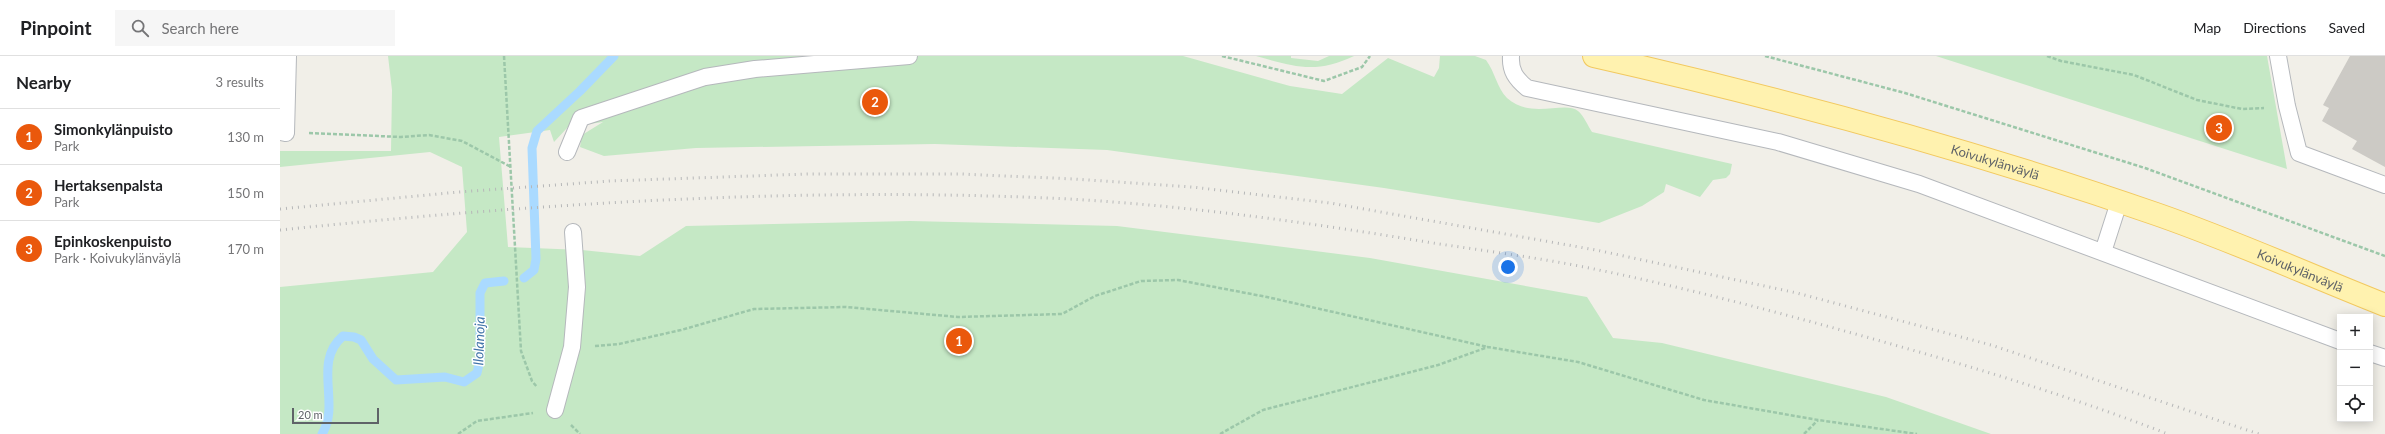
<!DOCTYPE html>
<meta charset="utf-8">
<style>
:root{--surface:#fff;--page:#f6f6f6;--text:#202124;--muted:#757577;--line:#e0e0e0;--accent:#ea580c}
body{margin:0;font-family:Lato,sans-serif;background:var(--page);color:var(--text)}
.controls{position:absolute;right:12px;bottom:12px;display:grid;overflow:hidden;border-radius:0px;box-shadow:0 2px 10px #0003}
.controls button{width:36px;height:36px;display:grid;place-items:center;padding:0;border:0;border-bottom:1px solid var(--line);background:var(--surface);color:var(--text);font:20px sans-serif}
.scale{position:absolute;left:12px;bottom:10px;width:87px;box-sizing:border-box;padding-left:4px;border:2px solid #5f6368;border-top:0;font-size:11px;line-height:14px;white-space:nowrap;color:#5f6368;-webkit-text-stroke:3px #fff;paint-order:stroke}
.you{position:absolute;left:1228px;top:211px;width:14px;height:14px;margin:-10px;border:3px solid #fff;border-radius:50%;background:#1a73e8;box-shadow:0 0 0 6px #1a73e833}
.badge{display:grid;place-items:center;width:26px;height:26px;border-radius:50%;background:var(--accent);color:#fff;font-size:13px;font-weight:700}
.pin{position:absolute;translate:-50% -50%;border:2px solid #fff;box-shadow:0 1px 4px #0006}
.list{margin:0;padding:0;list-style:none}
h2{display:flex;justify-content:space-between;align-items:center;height:52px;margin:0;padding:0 16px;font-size:17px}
h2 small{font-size:13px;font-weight:400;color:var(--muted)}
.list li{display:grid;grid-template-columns:26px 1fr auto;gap:12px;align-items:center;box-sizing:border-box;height:56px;padding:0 16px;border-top:1px solid var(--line)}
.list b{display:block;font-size:15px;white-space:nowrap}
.list p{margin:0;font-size:13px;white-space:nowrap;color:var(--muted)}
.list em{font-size:13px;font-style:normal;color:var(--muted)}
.icon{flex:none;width:22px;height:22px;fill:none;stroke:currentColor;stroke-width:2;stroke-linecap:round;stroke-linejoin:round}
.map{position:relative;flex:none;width:2105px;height:378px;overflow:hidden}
header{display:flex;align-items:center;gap:24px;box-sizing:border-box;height:56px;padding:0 20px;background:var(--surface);border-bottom:1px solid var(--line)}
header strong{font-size:19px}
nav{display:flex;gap:22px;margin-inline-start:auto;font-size:14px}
.search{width:280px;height:36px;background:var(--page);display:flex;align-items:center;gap:10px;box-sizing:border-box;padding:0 14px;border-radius:0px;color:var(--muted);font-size:15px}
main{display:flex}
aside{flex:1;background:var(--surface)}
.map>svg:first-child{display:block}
.green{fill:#c5e8c5}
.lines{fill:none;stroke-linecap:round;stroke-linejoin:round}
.stream{stroke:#aadaff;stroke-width:9}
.building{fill:#cccac5}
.service-casing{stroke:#b5b8bc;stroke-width:18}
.primary-casing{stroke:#f2c960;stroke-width:24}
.path{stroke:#9cc7a9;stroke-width:2.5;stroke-dasharray:4 2;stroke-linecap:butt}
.service{stroke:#fff;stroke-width:16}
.primary{stroke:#fff2af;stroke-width:22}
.rail{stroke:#b6b7b8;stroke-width:3;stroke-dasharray:1 5;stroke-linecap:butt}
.labels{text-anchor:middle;stroke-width:3;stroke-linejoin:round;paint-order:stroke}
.street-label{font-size:13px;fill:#5f6368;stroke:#fff}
.water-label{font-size:14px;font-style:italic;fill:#4174aa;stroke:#fff}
</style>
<header>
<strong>Pinpoint</strong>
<div class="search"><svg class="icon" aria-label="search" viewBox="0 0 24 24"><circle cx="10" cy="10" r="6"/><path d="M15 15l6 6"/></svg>Search here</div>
<nav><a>Map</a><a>Directions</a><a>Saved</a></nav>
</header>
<main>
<aside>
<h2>Nearby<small>3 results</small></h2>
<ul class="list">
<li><span class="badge">1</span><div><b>Simonkylänpuisto</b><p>Park</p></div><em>130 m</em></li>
<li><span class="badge">2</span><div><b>Hertaksenpalsta</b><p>Park</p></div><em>150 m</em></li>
<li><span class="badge">3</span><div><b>Epinkoskenpuisto</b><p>Park · Koivukylänväylä</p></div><em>170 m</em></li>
</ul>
</aside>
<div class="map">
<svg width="2105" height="378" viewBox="0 0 2105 378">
<rect width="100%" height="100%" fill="#f1efe8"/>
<path class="green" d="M 108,0 L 903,0 L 1010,30 L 1062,38 L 1108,2 L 1154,21 L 1159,12 L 1160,0 L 1195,0 L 1206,4 C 1215,16 1217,32 1227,42 C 1251,64 1285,44 1298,55 C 1304,60 1308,70 1312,76 L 1452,108 L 1450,118 L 1446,122 L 1433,124 L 1420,141 L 1386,128 L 1384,136 L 1362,150 L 1319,167 L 1104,132 L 827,94 L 655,88 L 416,92 L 324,100 L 300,91 L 302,79 L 323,66 L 288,71 L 274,86 L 270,74 L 219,81 L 228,191 L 302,194 L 360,200 L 406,170 L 630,165 L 837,170 L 1090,202 L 1307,241 L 1333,282 L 1382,287 L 1606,341 L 1711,378 L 0,378 L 0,231 L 153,216 L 187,176 L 182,111 L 150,96 L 0,111 L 0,95 L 111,95 L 112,34 Z
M 976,0 L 1011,0 L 1011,2 L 1038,5 L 1049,0 L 1074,0 C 1036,18 1015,11 976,0 Z
M 1656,0 L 1987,0 L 2007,113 Z"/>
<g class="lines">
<path class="stream" d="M 244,222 L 254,214 L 256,203 L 252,92 L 257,75 L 300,35 L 334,0
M 42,378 C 61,348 32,306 63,280 L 74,281 L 81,284 L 93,303 L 116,324 L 165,321 L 184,326 L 197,317 L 200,304 L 200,237 L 205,227 L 224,225"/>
</g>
<path class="building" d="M 2070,0 L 2105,0 L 2105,111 L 2072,93 L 2077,85 L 2042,65 L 2049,52 L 2043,49 Z"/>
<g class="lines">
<g class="service-casing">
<path id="service" d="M 1231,0 C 1230,15 1236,23 1247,32 L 1498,86 L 1639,128 L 2060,285
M 1998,0 L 2007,50 L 2019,97 L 2105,129
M 0,76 L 6,77 L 8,0
M 287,96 L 301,62 L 425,21 L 475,13 L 629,0
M 1823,196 L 1839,146
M 2090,297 L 2105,302
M 275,354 L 292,291 L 297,231 L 293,176"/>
</g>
<g class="primary-casing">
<g id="primary">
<path id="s1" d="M 1314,0 C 1504,43 1692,94 1876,158 C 1954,185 2029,219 2105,249"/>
</g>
</g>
<path class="path" d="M 224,0 L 241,295 L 252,325 L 257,331
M 942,0 L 1044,25 L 1082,11 L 1090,0
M 1485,0 L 1625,37 L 1865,112 L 2105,200
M 1767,0 L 1781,5 L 1854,19 L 1917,44 L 1962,53 L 1984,52
M 29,77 L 121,81 L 149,79 L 182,85 L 231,111
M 315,290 L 339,288 L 401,274 L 474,253 L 566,251 L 678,261 L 782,258 L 815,240 L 861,225 L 898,224 L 987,241 L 1208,291
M 291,369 L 300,378
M 178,378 L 197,365 L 253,357
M 940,378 L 983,354 L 1158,309 L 1208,291 L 1298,306 L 1424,344 L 1538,364 L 1637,378
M 1524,378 L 1538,364"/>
<use href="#service" class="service"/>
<use href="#primary" class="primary"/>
<path class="rail" d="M 0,153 L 179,136 L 330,125 L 527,118 L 681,118 L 794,123 L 912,131 L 1050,147 L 1316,194 L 1517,237 L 1711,289 L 1979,378
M 0,174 C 262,147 526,130 789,143 C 911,150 1032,167 1153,187 C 1206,195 1261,202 1314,213 C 1412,233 1508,259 1604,286 C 1700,313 1795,342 1888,378"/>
</g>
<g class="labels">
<g class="street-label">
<text dy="5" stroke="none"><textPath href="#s1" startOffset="415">Koivukylänväylä</textPath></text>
<text dy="5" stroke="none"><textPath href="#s1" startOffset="739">Koivukylänväylä</textPath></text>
</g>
<g class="water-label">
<text transform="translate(199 285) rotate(-88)" y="5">Ilolanoja</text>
</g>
</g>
</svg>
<div class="controls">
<button>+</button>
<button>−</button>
<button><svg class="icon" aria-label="locate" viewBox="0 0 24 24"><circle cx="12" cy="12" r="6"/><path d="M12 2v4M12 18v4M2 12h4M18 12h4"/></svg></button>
</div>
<div class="scale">20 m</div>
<div class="you"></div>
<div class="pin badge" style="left:679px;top:285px">1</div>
<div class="pin badge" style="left:595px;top:46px">2</div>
<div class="pin badge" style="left:1939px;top:72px">3</div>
</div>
</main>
